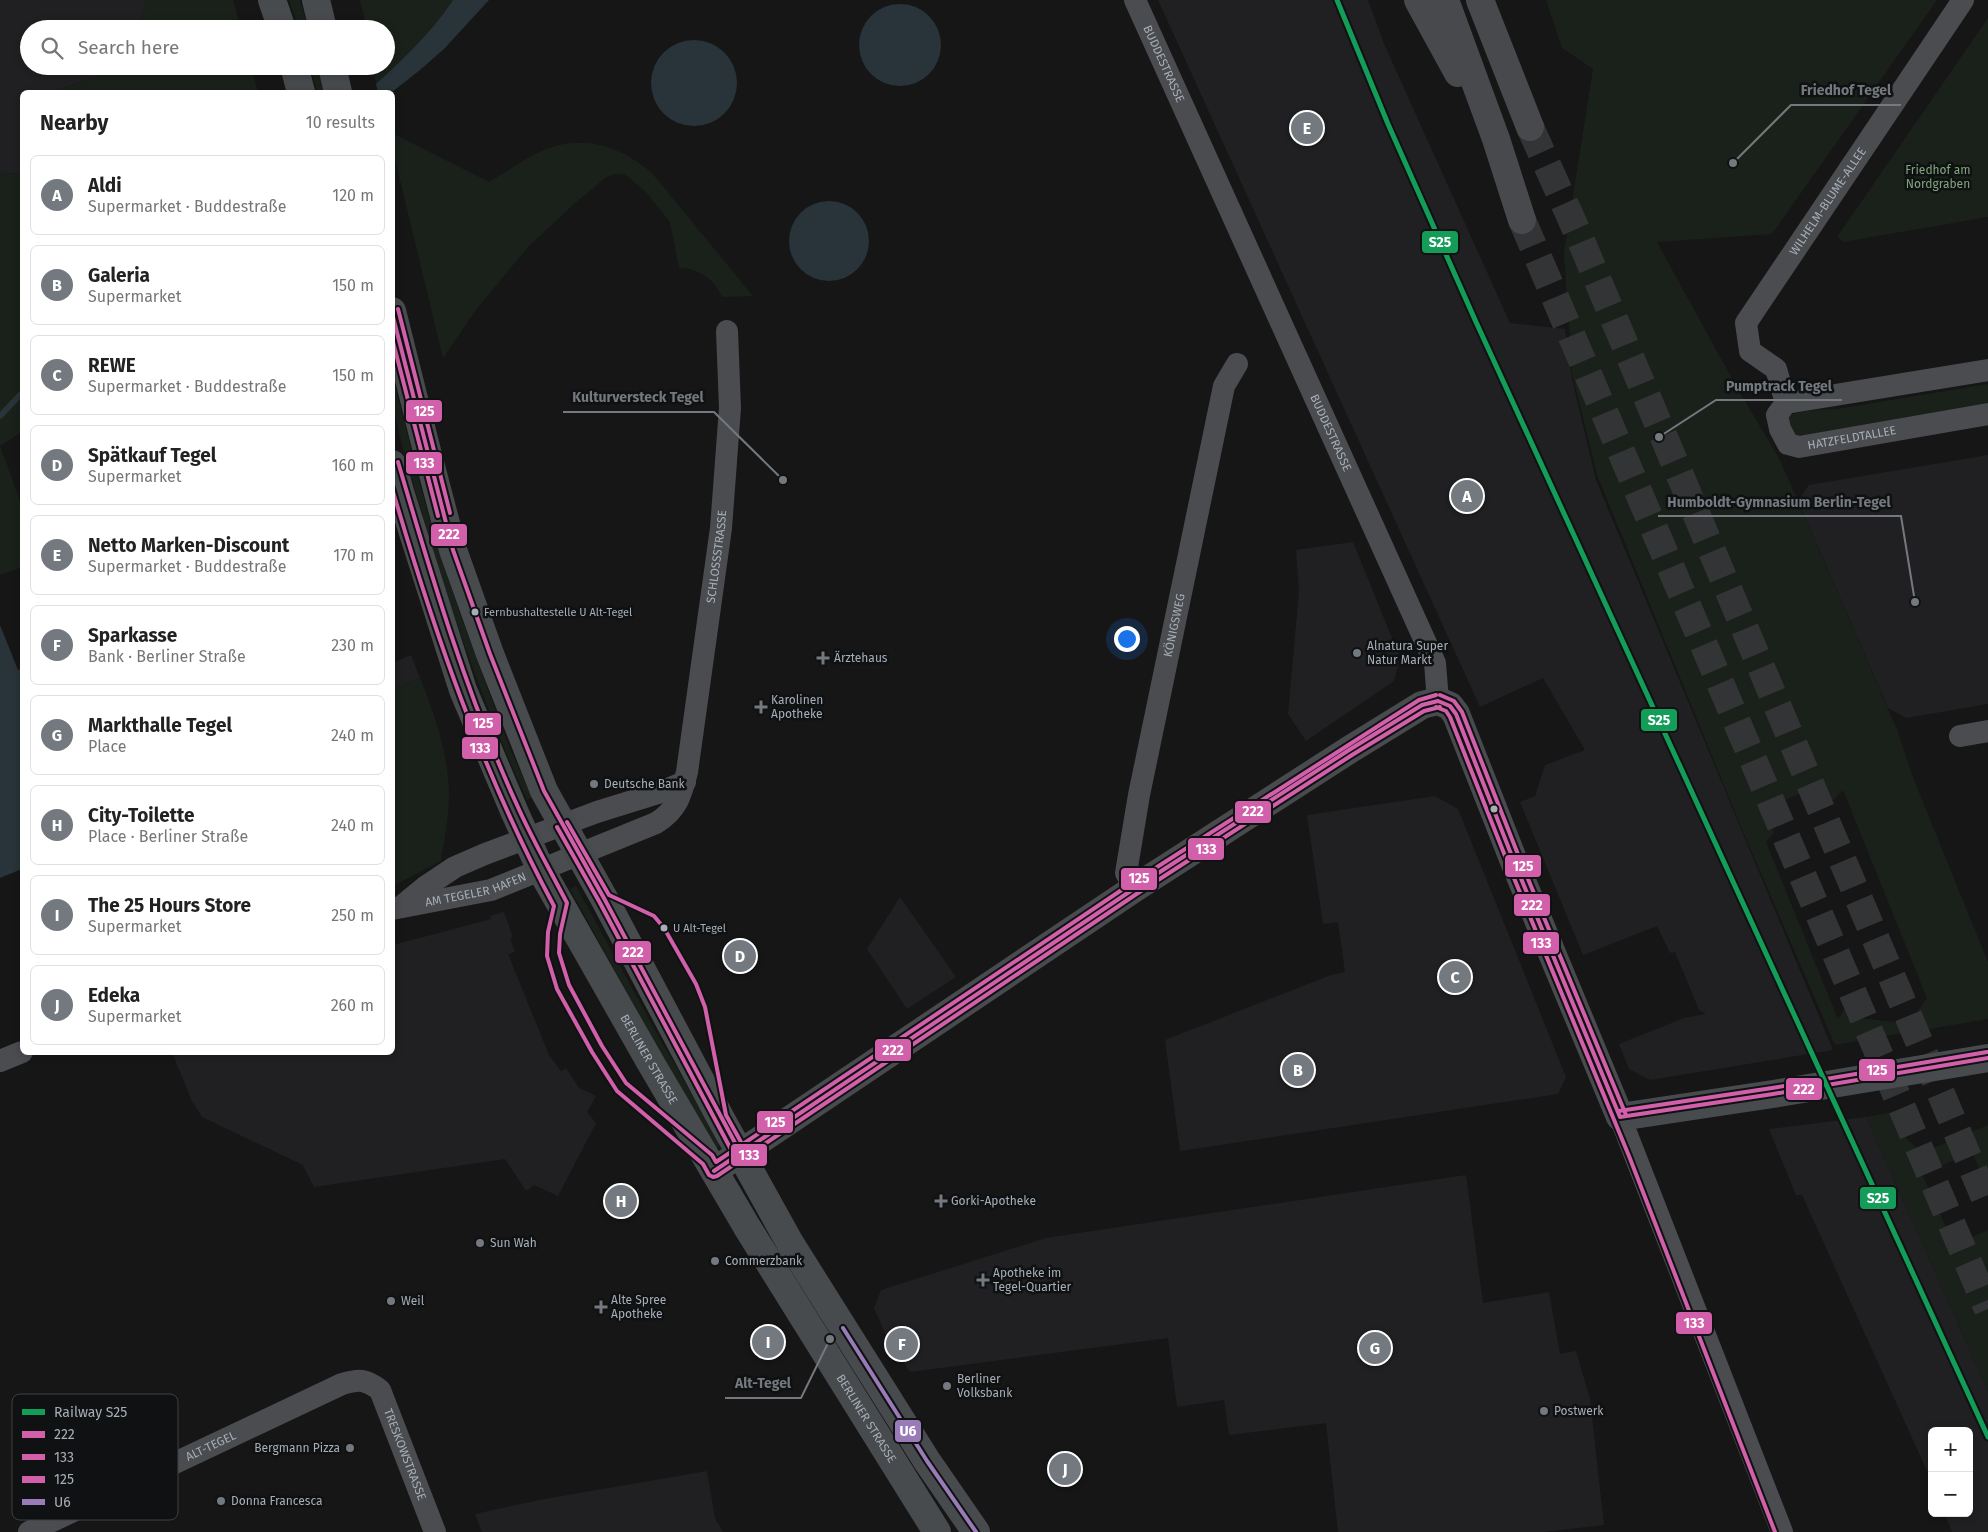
<!DOCTYPE html>
<meta charset="utf-8">
<style>
:root{--surface:#fff;--page:#f6f6f6;--text:#222;--muted:#767676;--line:#e0e0e0;--accent:#74797f}
body{margin:0;font-family:"Fira Sans",sans-serif;background:var(--page);color:var(--text)}
.controls{position:absolute;right:15px;bottom:15px;display:grid;overflow:hidden;border-radius:8px;box-shadow:0 2px 8px #0003}
.controls button{width:45px;height:45px;display:grid;place-items:center;padding:0;border:0;border-bottom:1px solid var(--line);background:var(--surface);color:var(--text);font:25px sans-serif}
.you{position:absolute;left:1126px;top:638px;width:18px;height:18px;margin:-12px;border:4px solid #fff;border-radius:50%;background:#1a73e8;box-shadow:0 0 0 8px #1a73e833}
.badge{display:grid;place-items:center;width:32px;height:32px;border-radius:50%;background:var(--accent);color:#fff;font-size:16px;font-weight:700}
.pin{position:absolute;translate:-50% -50%;border:2px solid #fff;box-shadow:0 1px 5px #0006}
.list{margin:0;padding:0;list-style:none}
h2{display:flex;justify-content:space-between;align-items:center;height:65px;margin:0;padding:0 20px;font-size:21px}
h2 small{font-size:16px;font-weight:400;color:var(--muted)}
.list li{display:grid;grid-template-columns:32px 1fr auto;gap:15px;align-items:center;box-sizing:border-box;height:80px;margin:0 10px 10px;padding:0 10px;border:1px solid var(--line);border-radius:8px}
.list b{display:block;font-size:19px;white-space:nowrap}
.list p{margin:0;font-size:16px;white-space:nowrap;color:var(--muted)}
.list em{font-size:16px;font-style:normal;color:var(--muted)}
.icon{flex:none;width:28px;height:28px;fill:none;stroke:currentColor;stroke-width:2;stroke-linecap:round;stroke-linejoin:round}
.map{position:relative;flex:none;width:1988px;height:1532px;overflow:hidden}
.search{position:absolute;background:var(--surface);box-shadow:0 2px 8px #0003;left:20px;top:20px;width:375px;height:55px;display:flex;align-items:center;gap:12px;box-sizing:border-box;padding:0 18px;border-radius:28px;color:var(--muted);font-size:19px}
.panel{position:absolute;background:var(--surface);box-shadow:0 2px 8px #0003;left:20px;top:90px;width:375px;height:965px;border-radius:8px}
.map>svg:first-child{display:block}
.built{fill:#202022}
.green{fill:#1a211a}
.water{fill:#283439}
.lines{fill:none;stroke-linecap:round;stroke-linejoin:round}
.stream{stroke:#283439;stroke-width:6}
.motorway-tunnel{stroke:#333436;stroke-width:28;stroke-dasharray:28 14;stroke-linecap:butt}
.minor{stroke:#4a4c4f;stroke-width:22}
.secondary{stroke:#484b4e;stroke-width:28}
.motorway{stroke:#48494c;stroke-width:28}
.bus-1-casing{stroke:#101112;stroke-width:8}
.bus-2-casing{stroke:#101112;stroke-width:8}
.bus-3-casing{stroke:#101112;stroke-width:8}
.bus-4-casing{stroke:#101112;stroke-width:8}
.bus-1{stroke:#d25fa9;stroke-width:4}
.bus-2{stroke:#d25fa9;stroke-width:4}
.bus-3{stroke:#d25fa9;stroke-width:4}
.bus-4{stroke:#997bb7;stroke-width:4}
.rail-1-casing{stroke:#101112;stroke-width:9}
.rail-1{stroke:#149c59;stroke-width:5}
.bus-dot{fill:#a6aeb8;stroke:#101112;stroke-width:2}
.poi-dot{fill:#74797f;stroke:#101112;stroke-width:2}
.labels{text-anchor:middle;stroke-width:5;stroke-linejoin:round;paint-order:stroke}
.bus-label{font-size:11px;fill:#a6aeb8;stroke:#101112;text-anchor:start}
.street-label{font-size:12px;fill:#a6aeb8;stroke:#101112}
.park-label{font-size:12px;fill:#7fa57c;stroke:#101112}
.poi-label{font-size:12px;fill:#a6aeb8;stroke:#101112;text-anchor:start}
.key{fill:#101112;stroke:#3d4044;stroke-width:1}
.key-label{font-size:14px;fill:#a6aeb8}
.leader{fill:none;stroke:#74797f;stroke-width:2}
.callout-dot{fill:#74797f;stroke:#101112;stroke-width:2}
.callout-label{font-size:14px;text-anchor:middle;font-weight:bold;fill:#74797f;stroke:#101112;stroke-width:5;stroke-linejoin:round;paint-order:stroke}
.line-badge{stroke:#101112;stroke-width:2}
.badge-label{font-size:14px;text-anchor:middle;font-weight:bold;fill:#fff}
</style>
<div class="map">
<svg width="1988" height="1532" viewBox="0 0 1988 1532">
<rect width="100%" height="100%" fill="#161616"/>
<path class="built" d="M 0,0 L 146,0 L 139,29 L 29,29 L 29,66 L 127,66 L 52,92 L 22,92 L 22,174 L 7,173 L 0,175 Z
M 1158,0 L 1368,0 L 1385,46 L 1510,323 L 1565,329 L 1572,379 L 1596,480 L 1833,1050 L 1650,1080 L 1629,1069 L 1619,1044 L 1684,1018 L 1706,1014 L 1699,1010 L 1675,952 L 1670,953 L 1657,926 L 1583,955 L 1520,802 L 1535,796 L 1545,765 L 1585,750 L 1543,678 L 1480,707 Z
M 1988,455 L 1988,704 L 1906,718 L 1888,708 L 1798,501 L 1809,485 Z
M 1353,542 L 1400,658 L 1394,681 L 1306,741 L 1288,714 L 1299,591 L 1296,550 Z
M 411,655 L 420,678 L 393,689 L 393,663 Z
M 1435,796 L 1458,809 L 1566,1077 L 1558,1094 L 1180,1151 L 1165,1040 L 1331,975 L 1345,972 L 1338,922 L 1323,924 L 1307,815 Z
M 900,897 L 956,977 L 907,1009 L 867,949 Z
M 504,912 L 513,937 L 510,938 L 515,952 L 508,954 L 549,1055 L 561,1071 L 566,1068 L 579,1088 L 596,1096 L 587,1112 L 596,1123 L 558,1196 L 534,1185 L 526,1191 L 505,1159 L 314,1187 L 303,1165 L 202,1117 L 192,1101 L 172,1053 L 392,1052 L 393,945 L 491,919 L 490,916 Z
M 1866,1117 L 1988,1391 L 1988,1532 L 1952,1532 L 1944,1513 L 1969,1513 L 1969,1431 L 1932,1431 L 1932,1482 L 1802,1195 L 1796,1195 L 1769,1129 Z
M 1466,1175 L 1483,1303 L 1549,1292 L 1560,1354 L 1576,1351 L 1590,1399 L 1604,1525 L 1543,1532 L 1338,1532 L 1326,1423 L 1229,1435 L 1224,1400 L 1177,1407 L 1168,1338 L 910,1372 L 887,1338 L 874,1308 L 881,1290 L 1046,1238 Z
M 707,1471 L 715,1518 L 723,1532 L 482,1532 L 475,1514 L 539,1500 Z"/>
<path class="green" d="M 146,0 L 233,0 L 241,29 L 139,29 Z
M 289,0 L 300,0 L 308,29 L 299,29 Z
M 360,0 L 453,0 C 432,32 404,58 376,84 L 372,66 L 386,66 L 386,29 L 367,29 Z
M 1546,0 L 1937,0 L 1772,234 L 1657,242 L 1736,386 L 1780,460 L 1898,732 L 1912,775 L 1988,962 L 1988,1019 L 1923,1030 L 1916,1014 L 1927,998 L 1843,790 L 1831,802 L 1824,783 L 1769,807 L 1769,821 L 1774,833 L 1766,842 L 1838,1019 L 1848,1004 L 1860,1018 L 1894,1022 L 1898,1025 L 1902,1033 L 1835,1045 L 1742,829 L 1597,475 L 1572,373 L 1564,253 L 1593,69 L 1562,48 Z
M 1988,18 L 1988,217 L 1843,242 L 1837,237 Z
M 127,66 L 251,66 L 258,92 L 52,92 Z
M 310,66 L 318,66 L 324,92 L 317,92 Z
M 392,133 L 489,182 C 508,171 526,157 546,149 C 585,134 622,147 652,173 L 753,296 L 722,297 C 714,278 698,268 679,268 L 670,222 L 644,190 L 624,174 L 614,174 L 605,178 L 574,204 L 529,246 L 478,307 L 443,358 L 393,151 Z
M 7,173 L 22,174 L 22,432 L 0,446 L 22,506 L 22,567 L 0,575 L 0,175 Z
M 392,372 L 418,477 L 437,546 L 459,611 L 508,744 L 532,797 L 527,800 C 485,707 451,613 423,516 C 412,479 399,441 393,403 C 391,393 393,382 392,372 Z
M 1988,384 L 1988,403 L 1793,437 L 1786,418 C 1796,409 1823,410 1837,409 Z
M 420,678 C 437,720 453,766 448,812 C 447,829 443,845 441,861 L 393,886 L 393,689 Z
M 576,886 L 660,1039 L 719,1141 L 719,1147 L 716,1148 L 655,1043 L 570,889 Z
M 1893,1112 L 1906,1138 L 1916,1147 L 1931,1149 L 1988,1125 L 1988,1188 L 1972,1152 L 1922,1174 L 1954,1245 L 1988,1230 L 1988,1391 L 1866,1117 Z"/>
<path class="water" d="M 453,0 L 489,0 L 444,49 L 420,70 L 392,92 L 378,92 L 376,84 C 404,58 432,32 453,0 Z
M859 45a41 41 0 1 1 82 0a41 41 0 1 1-82 0Z
M651 83a43 43 0 1 1 86 0a43 43 0 1 1-86 0Z
M789 241a40 40 0 1 1 80 0a40 40 0 1 1-80 0Z
M 0,625 L 18,670 L 22,669 L 22,869 L 0,878 Z"/>
<g class="lines">
<path class="stream" d="M 0,416 L 22,393"/>
<path class="motorway-tunnel" d="M 1530,127 L 1579,236 L 1988,1205
M 1522,220 L 1988,1309"/>
<g class="minor">
<path id="s1" d="M 1135,0 L 1435,663 L 1438,701"/>
<path id="s2" d="M 1988,370 L 1786,403 L 1777,415 L 1780,429 L 1788,444 L 1799,447 L 1988,414"/>
<path id="s3" d="M 1786,403 L 1776,369 L 1750,351 L 1746,323 L 1963,0"/>
<path d="M 1960,736 L 1988,731"/>
<path id="s4" d="M 1135,888 L 1126,873 L 1139,795 L 1224,386 L 1237,364"/>
<path d="M 403,905 L 425,887 L 455,867 L 485,854 L 597,812 L 658,793 L 685,782"/>
<path id="s5" d="M 392,909 L 491,890 L 656,823 C 678,809 681,795 687,772 L 721,528 L 730,408 L 727,331"/>
<path d="M 0,1061 L 22,1052"/>
<path d="M 1620,1117 L 1782,1532"/>
<path id="s6" d="M 29,1532 L 342,1384 C 360,1379 365,1379 380,1390 L 435,1532"/>
</g>
<g class="secondary">
<path d="M 272,0 L 282,29"/>
<path d="M 316,0 L 323,29"/>
<path d="M 294,66 L 301,92"/>
<path d="M 332,66 L 338,92"/>
<path d="M 392,311 L 428,455 L 453,550 L 490,654 L 544,791 L 605,900 L 720,1117 L 790,1243 L 927,1461 L 976,1532"/>
<path id="s7" d="M 392,464 L 401,495 L 463,690 L 515,813 L 541,870 L 649,1060 L 747,1227 L 937,1532"/>
<path d="M 714,1171 L 1135,888 L 1349,750 L 1422,705 L 1438,701 L 1450,706 L 1456,714 L 1515,864 L 1620,1117 L 1773,1094 L 1988,1058"/>
</g>
<path class="motorway" d="M 1418,0 L 1458,73
M 1445,0 L 1496,139 L 1522,220
M 1480,0 L 1530,127"/>
<g class="bus-1-casing">
<path id="bus-1" d="M 392,313 L 453,550 L 490,654 L 544,791 L 605,900 L 741,1154
M 1438,701 L 1450,706 L 1456,714 L 1515,864 L 1620,1117
M 1620,1117 L 1773,1094 L 1988,1058
M 714,1171 L 1135,888 L 1349,750 L 1422,705 L 1438,701"/>
</g>
<g class="bus-2-casing">
<path id="bus-2" d="M 392,338 L 438,516
M 392,488 C 434,632 483,774 554,906 L 548,932 L 547,956 L 557,989 L 592,1052 L 617,1091 L 703,1164 L 709,1175 L 713,1177 L 717,1176 L 1138,893 L 1352,755 L 1424,711 L 1440,707
M 1436,707 L 1446,711 L 1450,717 L 1509,866 L 1629,1156 L 1775,1532
M 557,827 L 600,903 L 735,1157"/>
</g>
<g class="bus-3-casing">
<path id="bus-3" d="M 398,309 L 450,513
M 398,462 C 432,578 467,696 517,805 C 532,839 550,870 567,903 L 560,934 L 559,953 L 569,985 L 602,1046 L 626,1083 L 712,1155 L 716,1162 L 1132,883 L 1419,700 L 1436,695
M 1440,695 L 1454,701 L 1462,712 L 1521,862 L 1626,1115
M 567,822 L 609,895 L 654,916 L 664,928 L 696,984 L 705,1007 L 726,1115 L 746,1151
M 1619,1111 L 1772,1088 L 1987,1052"/>
</g>
<g class="bus-4-casing">
<path id="bus-4" d="M 843,1328 L 927,1461 L 976,1532"/>
</g>
<use href="#bus-1" class="bus-1"/>
<use href="#bus-2" class="bus-2"/>
<use href="#bus-3" class="bus-3"/>
<use href="#bus-4" class="bus-4"/>
<g class="rail-1-casing">
<path id="rail-1" d="M 1337,0 L 1388,124 L 1476,322 L 1988,1437"/>
</g>
<use href="#rail-1" class="rail-1"/>
</g>
<g class="bus-dot">
<circle cx="475" cy="612" r="4.5"/>
<circle cx="1494" cy="809" r="4.5"/>
<circle cx="664" cy="928" r="4.5"/>
</g>
<g class="poi-dot">
<circle cx="1357" cy="653" r="5"/>
<path d="M820.5 650.5h5v5h5v5h-5v5h-5v-5h-5v-5h5z"/>
<path d="M758.5 699.5h5v5h5v5h-5v5h-5v-5h-5v-5h5z"/>
<circle cx="594" cy="784" r="5"/>
<path d="M938.5 1193.5h5v5h5v5h-5v5h-5v-5h-5v-5h5z"/>
<circle cx="480" cy="1243" r="5"/>
<circle cx="715" cy="1261" r="5"/>
<path d="M980.5 1272.5h5v5h5v5h-5v5h-5v-5h-5v-5h5z"/>
<circle cx="391" cy="1301" r="5"/>
<path d="M598.5 1299.5h5v5h5v5h-5v5h-5v-5h-5v-5h5z"/>
<circle cx="947" cy="1386" r="5"/>
<circle cx="1544" cy="1411" r="5"/>
<circle cx="350" cy="1448" r="5"/>
<circle cx="221" cy="1501" r="5"/>
</g>
<g class="labels">
<g class="bus-label">
<text x="484" y="616">Fernbushaltestelle U Alt-Tegel</text>
<text x="673" y="932">U Alt-Tegel</text>
</g>
<g class="street-label">
<text dy="4" stroke="none"><textPath href="#s1" startOffset="70">BUDDESTRASSE</textPath></text>
<text dy="4" stroke="none"><textPath href="#s3" startOffset="242">WILHELM-BLUME-ALLEE</textPath></text>
<text dy="4" stroke="none"><textPath href="#s1" startOffset="475">BUDDESTRASSE</textPath></text>
<text dy="4" stroke="none"><textPath href="#s2" startOffset="316">HATZFELDTALLEE</textPath></text>
<text dy="4" stroke="none"><textPath href="#s5" startOffset="558">SCHLOSSSTRASSE</textPath></text>
<text dy="4" stroke="none"><textPath href="#s4" startOffset="270">KÖNIGSWEG</textPath></text>
<text dy="4" stroke="none"><textPath href="#s5" startOffset="86">AM TEGELER HAFEN</textPath></text>
<text dy="4" stroke="none"><textPath href="#s7" startOffset="651">BERLINER STRASSE</textPath></text>
<text dy="4" stroke="none"><textPath href="#s7" startOffset="1071">BERLINER STRASSE</textPath></text>
<text dy="4" stroke="none"><textPath href="#s6" startOffset="201">ALT-TEGEL</textPath></text>
<text dy="4" stroke="none"><textPath href="#s6" startOffset="456">TRESKOWSTRASSE</textPath></text>
</g>
<g class="park-label">
<text x="1938" y="174">Friedhof am<tspan x="1938" dy="14">Nordgraben</tspan></text>
</g>
<g class="poi-label">
<text x="1367" y="650">Alnatura Super<tspan x="1367" dy="14">Natur Markt</tspan></text>
<text x="834" y="662">Ärztehaus</text>
<text x="771" y="704">Karolinen<tspan x="771" dy="14">Apotheke</tspan></text>
<text x="604" y="788">Deutsche Bank</text>
<text x="951" y="1205">Gorki-Apotheke</text>
<text x="490" y="1247">Sun Wah</text>
<text x="725" y="1265">Commerzbank</text>
<text x="993" y="1277">Apotheke im<tspan x="993" dy="14">Tegel-Quartier</tspan></text>
<text x="611" y="1304">Alte Spree<tspan x="611" dy="14">Apotheke</tspan></text>
<text x="401" y="1305">Weil</text>
<text x="957" y="1383">Berliner<tspan x="957" dy="14">Volksbank</tspan></text>
<text x="1554" y="1415">Postwerk</text>
<text x="340" y="1452" text-anchor="end">Bergmann Pizza</text>
<text x="231" y="1505">Donna Francesca</text>
</g>
</g>
<rect x="12" y="1394" width="166" height="126" rx="8" class="key"/>
<rect x="22" y="1409" width="23" height="6" fill="#149c59"/>
<rect x="22" y="1431" width="23" height="7" fill="#d25fa9"/>
<rect x="22" y="1454" width="23" height="6" fill="#d25fa9"/>
<rect x="22" y="1476" width="23" height="7" fill="#d25fa9"/>
<rect x="22" y="1499" width="23" height="6" fill="#997bb7"/>
<g class="key-label">
<text x="54" y="1417">Railway S25</text>
<text x="54" y="1439">222</text>
<text x="54" y="1462">133</text>
<text x="54" y="1484">125</text>
<text x="54" y="1507">U6</text>
</g>
<path class="leader" d="M1733 163L1791 105H1901M1659 437L1716 400H1842M783 480L714 412H563M1915 602L1901 516H1658M830 1339L801 1398H725"/>
<g class="callout-dot">
<circle cx="1733" cy="163" r="5"/>
<circle cx="1659" cy="437" r="5"/>
<circle cx="783" cy="480" r="5"/>
<circle cx="1915" cy="602" r="5"/>
<circle cx="830" cy="1339" r="5"/>
</g>
<g class="callout-label">
<text x="1846" y="95">Friedhof Tegel</text>
<text x="1779" y="391">Pumptrack Tegel</text>
<text x="638" y="402">Kulturversteck Tegel</text>
<text x="1779" y="507">Humboldt-Gymnasium Berlin-Tegel</text>
<text x="763" y="1388">Alt-Tegel</text>
</g>
<g class="line-badge">
<rect x="1421" y="230" width="38" height="24" rx="5" fill="#149c59"/>
<rect x="405" y="399" width="38" height="24" rx="5" fill="#d25fa9"/>
<rect x="405" y="451" width="38" height="24" rx="5" fill="#d25fa9"/>
<rect x="430" y="523" width="38" height="24" rx="5" fill="#d25fa9"/>
<rect x="1640" y="708" width="38" height="24" rx="5" fill="#149c59"/>
<rect x="464" y="712" width="38" height="24" rx="5" fill="#d25fa9"/>
<rect x="461" y="736" width="38" height="24" rx="5" fill="#d25fa9"/>
<rect x="1234" y="800" width="38" height="24" rx="5" fill="#d25fa9"/>
<rect x="1187" y="837" width="38" height="24" rx="5" fill="#d25fa9"/>
<rect x="1504" y="854" width="38" height="24" rx="5" fill="#d25fa9"/>
<rect x="1120" y="867" width="38" height="24" rx="5" fill="#d25fa9"/>
<rect x="1513" y="893" width="38" height="24" rx="5" fill="#d25fa9"/>
<rect x="1522" y="931" width="38" height="24" rx="5" fill="#d25fa9"/>
<rect x="614" y="940" width="38" height="24" rx="5" fill="#d25fa9"/>
<rect x="874" y="1038" width="38" height="24" rx="5" fill="#d25fa9"/>
<rect x="1858" y="1058" width="38" height="24" rx="5" fill="#d25fa9"/>
<rect x="1785" y="1077" width="38" height="24" rx="5" fill="#d25fa9"/>
<rect x="756" y="1110" width="38" height="24" rx="5" fill="#d25fa9"/>
<rect x="730" y="1143" width="38" height="24" rx="5" fill="#d25fa9"/>
<rect x="1859" y="1186" width="38" height="24" rx="5" fill="#149c59"/>
<rect x="1675" y="1311" width="38" height="24" rx="5" fill="#d25fa9"/>
<rect x="894" y="1419" width="28" height="24" rx="5" fill="#997bb7"/>
</g>
<g class="badge-label">
<text x="1440" y="247">S25</text>
<text x="424" y="416">125</text>
<text x="424" y="468">133</text>
<text x="449" y="539">222</text>
<text x="1659" y="725">S25</text>
<text x="483" y="728">125</text>
<text x="480" y="753">133</text>
<text x="1253" y="816">222</text>
<text x="1206" y="854">133</text>
<text x="1523" y="871">125</text>
<text x="1139" y="883">125</text>
<text x="1532" y="910">222</text>
<text x="1541" y="948">133</text>
<text x="633" y="957">222</text>
<text x="893" y="1055">222</text>
<text x="1877" y="1075">125</text>
<text x="1804" y="1094">222</text>
<text x="775" y="1127">125</text>
<text x="749" y="1160">133</text>
<text x="1878" y="1203">S25</text>
<text x="1694" y="1328">133</text>
<text x="908" y="1436">U6</text>
</g>
</svg>
<div class="controls">
<button>+</button>
<button>−</button>
</div>
<div class="you"></div>
<div class="pin badge" style="left:1467px;top:496px">A</div>
<div class="pin badge" style="left:1298px;top:1070px">B</div>
<div class="pin badge" style="left:1455px;top:977px">C</div>
<div class="pin badge" style="left:740px;top:956px">D</div>
<div class="pin badge" style="left:1307px;top:128px">E</div>
<div class="pin badge" style="left:902px;top:1344px">F</div>
<div class="pin badge" style="left:1375px;top:1348px">G</div>
<div class="pin badge" style="left:621px;top:1201px">H</div>
<div class="pin badge" style="left:768px;top:1342px">I</div>
<div class="pin badge" style="left:1065px;top:1469px">J</div>
<div class="search"><svg class="icon" aria-label="search" viewBox="0 0 24 24"><circle cx="10" cy="10" r="6"/><path d="M15 15l6 6"/></svg>Search here</div>
<section class="panel">
<h2>Nearby<small>10 results</small></h2>
<ul class="list">
<li><span class="badge">A</span><div><b>Aldi</b><p>Supermarket · Buddestraße</p></div><em>120 m</em></li>
<li><span class="badge">B</span><div><b>Galeria</b><p>Supermarket</p></div><em>150 m</em></li>
<li><span class="badge">C</span><div><b>REWE</b><p>Supermarket · Buddestraße</p></div><em>150 m</em></li>
<li><span class="badge">D</span><div><b>Spätkauf Tegel</b><p>Supermarket</p></div><em>160 m</em></li>
<li><span class="badge">E</span><div><b>Netto Marken-Discount</b><p>Supermarket · Buddestraße</p></div><em>170 m</em></li>
<li><span class="badge">F</span><div><b>Sparkasse</b><p>Bank · Berliner Straße</p></div><em>230 m</em></li>
<li><span class="badge">G</span><div><b>Markthalle Tegel</b><p>Place</p></div><em>240 m</em></li>
<li><span class="badge">H</span><div><b>City-Toilette</b><p>Place · Berliner Straße</p></div><em>240 m</em></li>
<li><span class="badge">I</span><div><b>The 25 Hours Store</b><p>Supermarket</p></div><em>250 m</em></li>
<li><span class="badge">J</span><div><b>Edeka</b><p>Supermarket</p></div><em>260 m</em></li>
</ul>
</section>
</div>
